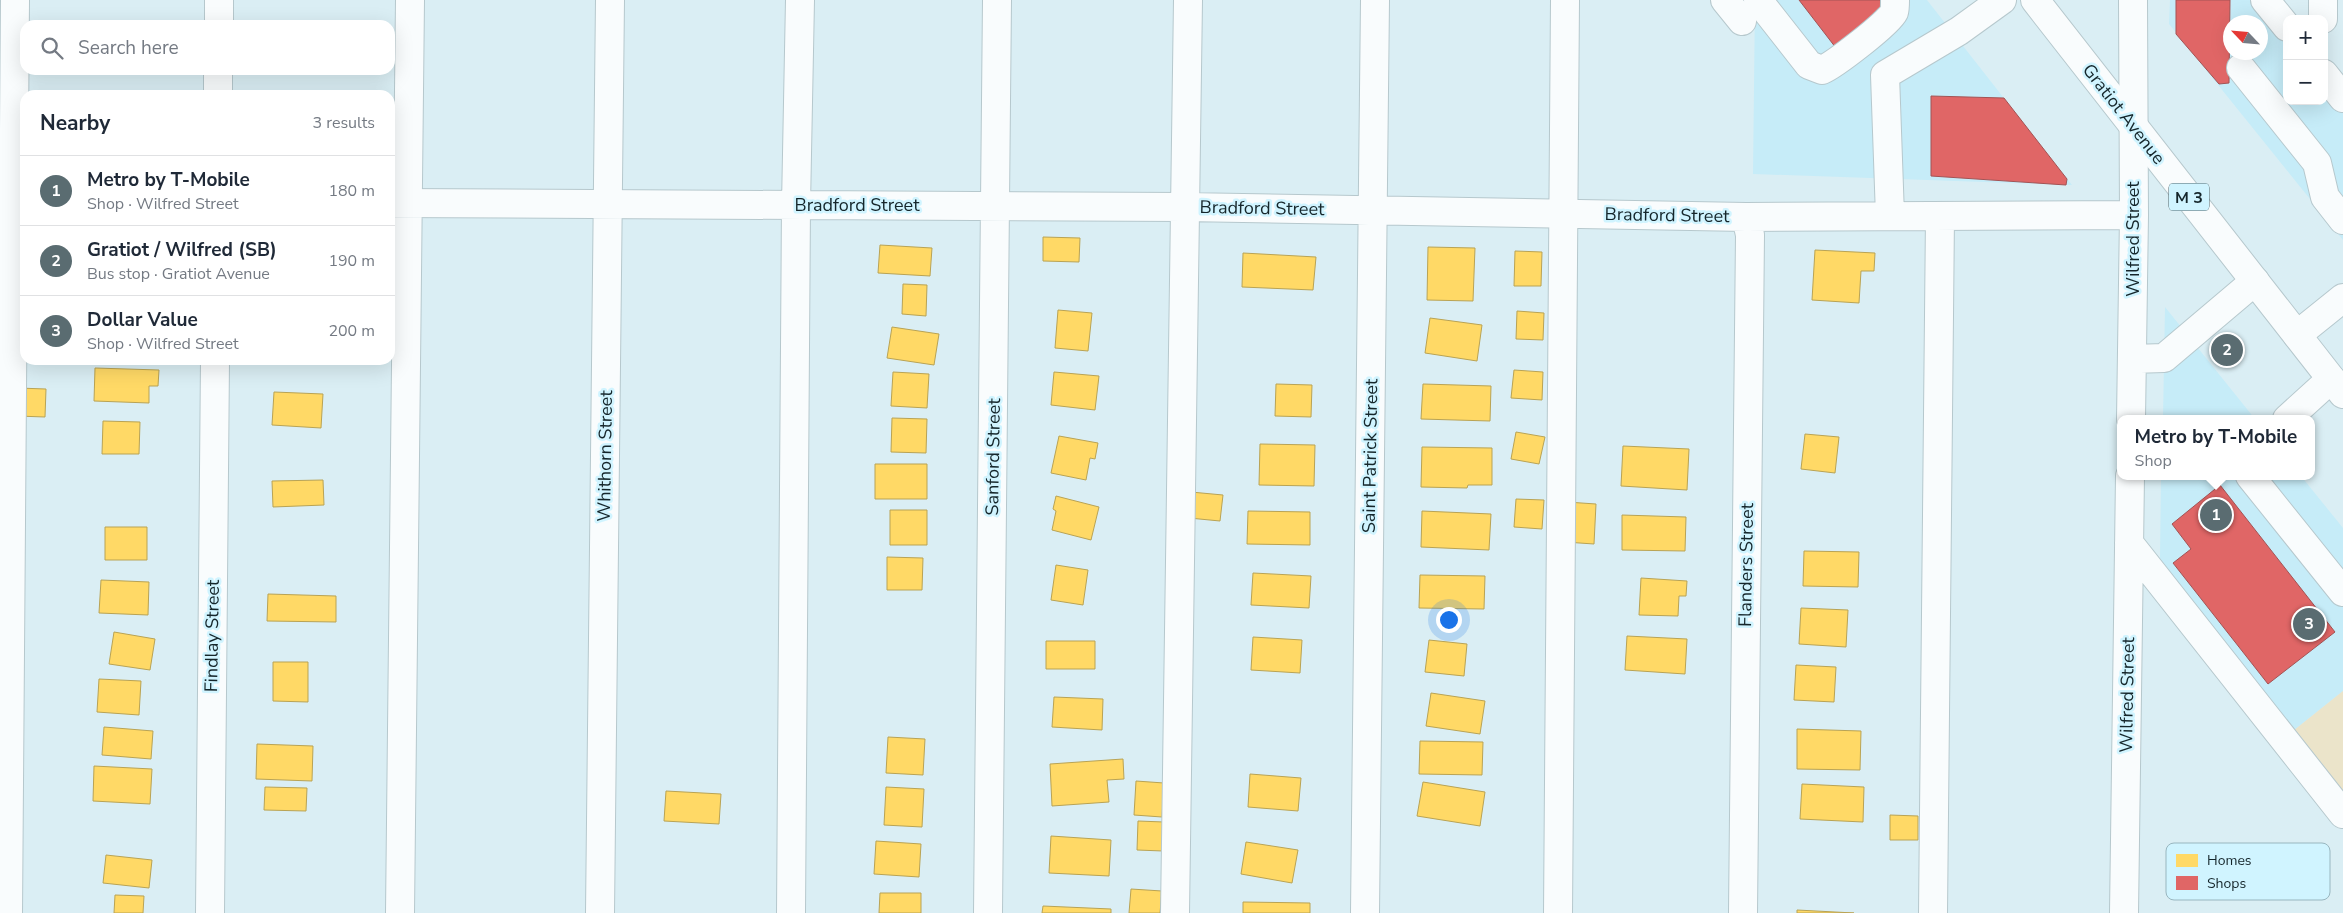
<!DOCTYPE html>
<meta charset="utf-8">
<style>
:root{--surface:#fff;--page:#f6f6f7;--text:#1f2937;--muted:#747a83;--line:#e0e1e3;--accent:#5a6c71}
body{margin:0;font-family:"Nunito Sans",sans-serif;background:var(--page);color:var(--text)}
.controls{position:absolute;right:15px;top:15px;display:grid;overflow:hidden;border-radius:10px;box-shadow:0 5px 20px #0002}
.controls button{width:45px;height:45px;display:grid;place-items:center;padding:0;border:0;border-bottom:1px solid var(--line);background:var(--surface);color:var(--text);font:25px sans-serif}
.compass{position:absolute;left:2223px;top:15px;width:45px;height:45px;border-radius:50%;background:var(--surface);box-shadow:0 5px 20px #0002;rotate:296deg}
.you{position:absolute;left:1448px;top:619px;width:18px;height:18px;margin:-12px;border:4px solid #fff;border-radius:50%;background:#1a73e8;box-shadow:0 0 0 8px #1a73e833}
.badge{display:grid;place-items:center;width:32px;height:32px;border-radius:50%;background:var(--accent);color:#fff;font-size:16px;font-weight:700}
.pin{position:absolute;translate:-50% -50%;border:2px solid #fff;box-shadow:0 1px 5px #0006}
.popup{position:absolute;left:2117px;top:415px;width:198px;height:65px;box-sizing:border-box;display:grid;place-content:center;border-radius:10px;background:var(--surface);filter:drop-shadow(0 1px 4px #0005);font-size:16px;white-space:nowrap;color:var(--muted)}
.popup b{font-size:19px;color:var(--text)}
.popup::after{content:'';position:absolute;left:50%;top:100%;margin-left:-10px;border:10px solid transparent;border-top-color:var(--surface)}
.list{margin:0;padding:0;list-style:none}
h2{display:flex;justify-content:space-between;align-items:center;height:65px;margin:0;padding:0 20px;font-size:21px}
h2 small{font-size:16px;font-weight:400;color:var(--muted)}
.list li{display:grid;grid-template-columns:32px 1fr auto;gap:15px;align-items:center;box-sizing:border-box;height:70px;padding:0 20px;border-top:1px solid var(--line)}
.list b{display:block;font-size:19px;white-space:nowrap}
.list p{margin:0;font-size:16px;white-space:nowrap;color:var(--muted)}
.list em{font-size:16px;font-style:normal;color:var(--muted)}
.icon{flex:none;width:28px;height:28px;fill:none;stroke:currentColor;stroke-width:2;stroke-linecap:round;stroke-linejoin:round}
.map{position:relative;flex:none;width:2343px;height:913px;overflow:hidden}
.search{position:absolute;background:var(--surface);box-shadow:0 5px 20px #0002;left:20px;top:20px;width:375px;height:55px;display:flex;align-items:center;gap:12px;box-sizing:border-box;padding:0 18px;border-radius:15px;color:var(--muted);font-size:19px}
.panel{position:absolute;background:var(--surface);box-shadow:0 5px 20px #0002;left:20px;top:90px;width:375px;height:275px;border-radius:15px}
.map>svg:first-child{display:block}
.built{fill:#c6ecf8;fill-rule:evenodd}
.green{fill:#ebe4ca}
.homes{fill:#ffd966;stroke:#b9a354}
.shops{fill:#e06666;stroke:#a35354}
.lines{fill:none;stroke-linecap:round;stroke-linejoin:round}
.minor-casing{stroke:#b6c8cd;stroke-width:30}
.major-casing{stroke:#b6c8cd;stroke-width:30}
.minor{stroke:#f9fcfd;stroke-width:28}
.major{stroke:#f9fcfd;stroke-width:28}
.labels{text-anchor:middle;stroke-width:5;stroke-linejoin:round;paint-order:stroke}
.shield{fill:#d0f4ff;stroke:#4d646b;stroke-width:1}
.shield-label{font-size:16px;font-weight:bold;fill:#15262b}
.street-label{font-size:18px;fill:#15262b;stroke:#d0f4ff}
.key{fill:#d0f4ff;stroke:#98b6bf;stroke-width:1}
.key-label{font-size:14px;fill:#15262b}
</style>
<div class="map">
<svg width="2343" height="913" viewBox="0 0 2343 913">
<rect width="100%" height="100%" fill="#daeef4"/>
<path class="built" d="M 1755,0 L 1927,0 L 2072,185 L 1753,174 Z
M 2170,0 L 2257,0 L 2287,39 L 2287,101 L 2324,101 L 2324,88 L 2343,113 L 2343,240 L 2169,24 ZM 2230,22 L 2260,22 L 2260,52 L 2230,52 Z
M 2165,307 L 2255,419 L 2163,419 Z
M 2161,476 L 2301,476 L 2343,528 L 2343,691 L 2293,731 L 2160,559 Z"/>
<path class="green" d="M 2343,691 L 2343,795 L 2293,731 Z"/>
<path class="homes" d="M 390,235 L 398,235 L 395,268 L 390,268 Z
M 1043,237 L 1080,238 L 1079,262 L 1043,261 Z
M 880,245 L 932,248 L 930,276 L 878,273 Z
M 1428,247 L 1475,248 L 1473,301 L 1427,300 Z
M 1815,250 L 1875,253 L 1874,271 L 1861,271 L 1859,303 L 1812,300 Z
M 1515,251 L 1542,252 L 1541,286 L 1514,286 Z
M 1243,253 L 1316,257 L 1313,290 L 1242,287 Z
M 903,284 L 927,285 L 926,316 L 902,314 Z
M 1058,310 L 1092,313 L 1088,351 L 1055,348 Z
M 1517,311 L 1544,313 L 1543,340 L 1516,339 Z
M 1430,318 L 1482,325 L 1477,361 L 1425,353 Z
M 892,327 L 939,334 L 934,365 L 887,358 Z
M 95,368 L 159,370 L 158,386 L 149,386 L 149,403 L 94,401 Z
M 1514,370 L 1543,372 L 1542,400 L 1511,398 Z
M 893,372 L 929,374 L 927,408 L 891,406 Z
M 1054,372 L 1099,376 L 1095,410 L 1051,405 Z
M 1276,384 L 1312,385 L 1311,417 L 1275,416 Z
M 1423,384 L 1491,386 L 1490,421 L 1421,419 Z
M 18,388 L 46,389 L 45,417 L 17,416 Z
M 274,392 L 323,394 L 321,428 L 272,425 Z
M 892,418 L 927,419 L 926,453 L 891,452 Z
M 103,421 L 140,422 L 139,454 L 102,454 Z
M 1516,432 L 1545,437 L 1539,464 L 1511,459 Z
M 1805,434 L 1839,437 L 1835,473 L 1801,469 Z
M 1059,436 L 1098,443 L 1095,459 L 1090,458 L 1086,480 L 1051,473 Z
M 1260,444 L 1315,445 L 1314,486 L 1259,485 Z
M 1623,446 L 1689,449 L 1687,490 L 1621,486 Z
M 1422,447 L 1492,448 L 1492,485 L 1468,485 L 1467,488 L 1421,487 Z
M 875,464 L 927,464 L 927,499 L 875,499 Z
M 323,480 L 324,505 L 273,507 L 272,481 Z
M 1191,492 L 1223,495 L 1220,521 L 1189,518 Z
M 1056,496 L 1099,507 L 1091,540 L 1052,530 L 1056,511 L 1053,509 Z
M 1516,499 L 1544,500 L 1542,529 L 1514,527 Z
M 1567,502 L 1596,504 L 1594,544 L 1565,542 Z
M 890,510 L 927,510 L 927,545 L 890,545 Z
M 1248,511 L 1310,512 L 1310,545 L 1247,544 Z
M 1422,511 L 1491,514 L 1489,550 L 1421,547 Z
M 1622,515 L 1686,517 L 1685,551 L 1622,550 Z
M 105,527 L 147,527 L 147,560 L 105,560 Z
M 1804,551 L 1859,552 L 1858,587 L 1803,586 Z
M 887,557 L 923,558 L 922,590 L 887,590 Z
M 1056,565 L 1088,570 L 1083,605 L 1051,600 Z
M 1253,573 L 1311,576 L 1309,608 L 1251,605 Z
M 1420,575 L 1485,576 L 1484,609 L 1419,608 Z
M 1641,578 L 1687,581 L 1686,596 L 1679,596 L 1678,616 L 1639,615 Z
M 101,580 L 149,582 L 148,615 L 99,613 Z
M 268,594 L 336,596 L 336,622 L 267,621 Z
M 1801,608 L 1848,610 L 1846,647 L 1799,644 Z
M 114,632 L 155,639 L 150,670 L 109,664 Z
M 1627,636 L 1687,639 L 1685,674 L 1625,670 Z
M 1253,637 L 1302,640 L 1300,673 L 1251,670 Z
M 1429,640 L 1467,644 L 1464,676 L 1425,672 Z
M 1046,641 L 1095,641 L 1095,669 L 1046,669 Z
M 273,662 L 308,662 L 308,702 L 273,701 Z
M 1796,665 L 1836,667 L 1834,702 L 1794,700 Z
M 99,679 L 141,681 L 139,715 L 97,712 Z
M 1431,693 L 1485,701 L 1480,734 L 1426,726 Z
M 1054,697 L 1103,699 L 1102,730 L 1052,727 Z
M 104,727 L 153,731 L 151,759 L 102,755 Z
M 1797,729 L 1861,731 L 1860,770 L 1797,769 Z
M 888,737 L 925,739 L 923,775 L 886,773 Z
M 1420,741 L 1483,742 L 1482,775 L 1419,774 Z
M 257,744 L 313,746 L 312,781 L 256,779 Z
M 1123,759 L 1124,779 L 1107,780 L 1109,802 L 1052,806 L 1050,764 Z
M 94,766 L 152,769 L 150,804 L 93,801 Z
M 1250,774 L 1301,778 L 1298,811 L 1248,807 Z
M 1136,781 L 1164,783 L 1162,817 L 1134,815 Z
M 1423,782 L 1485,792 L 1480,826 L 1417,816 Z
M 1802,784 L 1864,787 L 1863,822 L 1800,819 Z
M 265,787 L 307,788 L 306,811 L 264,810 Z
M 886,787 L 924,789 L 922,827 L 884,825 Z
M 666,791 L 721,794 L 719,824 L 664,821 Z
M 1890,815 L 1918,816 L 1918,840 L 1890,840 Z
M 1138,821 L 1164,822 L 1163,851 L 1137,850 Z
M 1051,836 L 1111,840 L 1109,876 L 1049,873 Z
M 876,841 L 921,844 L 919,877 L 874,874 Z
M 1246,842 L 1298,850 L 1292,883 L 1241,874 Z
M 106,855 L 152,860 L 149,888 L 103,883 Z
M 1131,889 L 1162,891 L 1160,913 L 1129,913 Z
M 880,893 L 921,893 L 921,913 L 879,913 Z
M 115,895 L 144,896 L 143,913 L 114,913 Z
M 1243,902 L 1310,903 L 1310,913 L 1243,913 Z
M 1043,906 L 1111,909 L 1111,913 L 1042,913 Z
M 1797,910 L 1854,913 L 1797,913 Z"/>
<path class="shops" d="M 1799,0 L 1880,0 L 1886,8 L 1836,48 Z
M 2176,0 L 2230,0 L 2229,83 L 2219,84 L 2176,34 Z
M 1931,96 L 2004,98 L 2067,179 L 2066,185 L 1931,176 Z
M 2220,485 L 2335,632 L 2268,684 L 2173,563 L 2191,549 L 2172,524 Z"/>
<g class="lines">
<g class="minor-casing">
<path id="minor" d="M 1725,0 L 1742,21
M 1758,0 L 1809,65 L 1822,70 C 1834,65 1889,23 1894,12 C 1895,9 1895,3 1895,0
M 2265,0 L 2287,27
M 2323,19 L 2323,0
M 219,25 L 219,0
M 2241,68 L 2317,163 L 2325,197 L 2343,220
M 2324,74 L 2343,98
M 218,95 L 218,70
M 390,203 L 1185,207 L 1746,217 L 2134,215
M 1890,216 L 1885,75 L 1959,31 L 2002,0
M 2297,335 L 2343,298
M 2132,359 L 2164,358 L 2255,281
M 2131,419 L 2134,215 L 2133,0
M 2287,419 L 2331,379
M 2250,476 L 2343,592
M 2129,543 L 2343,814
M 8,913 L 15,0
M 210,913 L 215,360
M 400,913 L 410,0
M 600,913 L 610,0
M 791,913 L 796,205 L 800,0
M 988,913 L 997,0
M 1175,913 L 1188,0
M 1365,913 L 1375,0
M 1558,913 L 1565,0
M 1743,913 L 1750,235 L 1746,217
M 1933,913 L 1940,216
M 2124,913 L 2130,476"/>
</g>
<g class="major-casing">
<path id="major" d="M 2035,0 L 2343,394"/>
</g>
<use href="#minor" class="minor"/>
<use href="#major" class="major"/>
</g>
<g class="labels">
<rect class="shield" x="2169" y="183.5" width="40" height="27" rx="4"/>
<g class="shield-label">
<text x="2189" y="203">M 3</text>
</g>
<g class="street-label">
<text transform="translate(2124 114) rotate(52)" y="6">Gratiot Avenue</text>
<text x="857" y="211">Bradford Street</text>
<text transform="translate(1262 208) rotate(1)" y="6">Bradford Street</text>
<text transform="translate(1667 215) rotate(1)" y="6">Bradford Street</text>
<text transform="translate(2133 239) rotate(-90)" y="6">Wilfred Street</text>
<text transform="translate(605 456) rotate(-89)" y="6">Whithorn Street</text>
<text transform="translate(1370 456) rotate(-89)" y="6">Saint Patrick Street</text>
<text transform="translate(993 457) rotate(-89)" y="6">Sanford Street</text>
<text transform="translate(1746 565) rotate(-89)" y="6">Flanders Street</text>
<text transform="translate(212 636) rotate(-89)" y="6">Findlay Street</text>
<text transform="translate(2127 695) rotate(-89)" y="6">Wilfred Street</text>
</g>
</g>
<rect x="2166" y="843" width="164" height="57" rx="8" class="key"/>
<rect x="2176" y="854" width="22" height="13" fill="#ffd966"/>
<rect x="2176" y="876" width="22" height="14" fill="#e06666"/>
<g class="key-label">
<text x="2207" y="865">Homes</text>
<text x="2207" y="888">Shops</text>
</g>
</svg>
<div class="controls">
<button>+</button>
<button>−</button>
</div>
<svg class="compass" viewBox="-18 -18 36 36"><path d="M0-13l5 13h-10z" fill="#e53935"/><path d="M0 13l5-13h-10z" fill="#747a83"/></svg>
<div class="you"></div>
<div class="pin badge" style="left:2216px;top:515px">1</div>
<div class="popup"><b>Metro by T-Mobile</b>Shop</div>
<div class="pin badge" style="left:2227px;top:350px">2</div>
<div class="pin badge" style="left:2309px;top:624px">3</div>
<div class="search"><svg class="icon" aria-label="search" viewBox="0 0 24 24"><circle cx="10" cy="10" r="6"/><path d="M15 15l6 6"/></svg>Search here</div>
<section class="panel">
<h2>Nearby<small>3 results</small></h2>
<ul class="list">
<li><span class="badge">1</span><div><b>Metro by T-Mobile</b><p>Shop · Wilfred Street</p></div><em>180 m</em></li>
<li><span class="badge">2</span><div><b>Gratiot / Wilfred (SB)</b><p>Bus stop · Gratiot Avenue</p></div><em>190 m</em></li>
<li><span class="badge">3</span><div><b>Dollar Value</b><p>Shop · Wilfred Street</p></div><em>200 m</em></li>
</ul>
</section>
</div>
